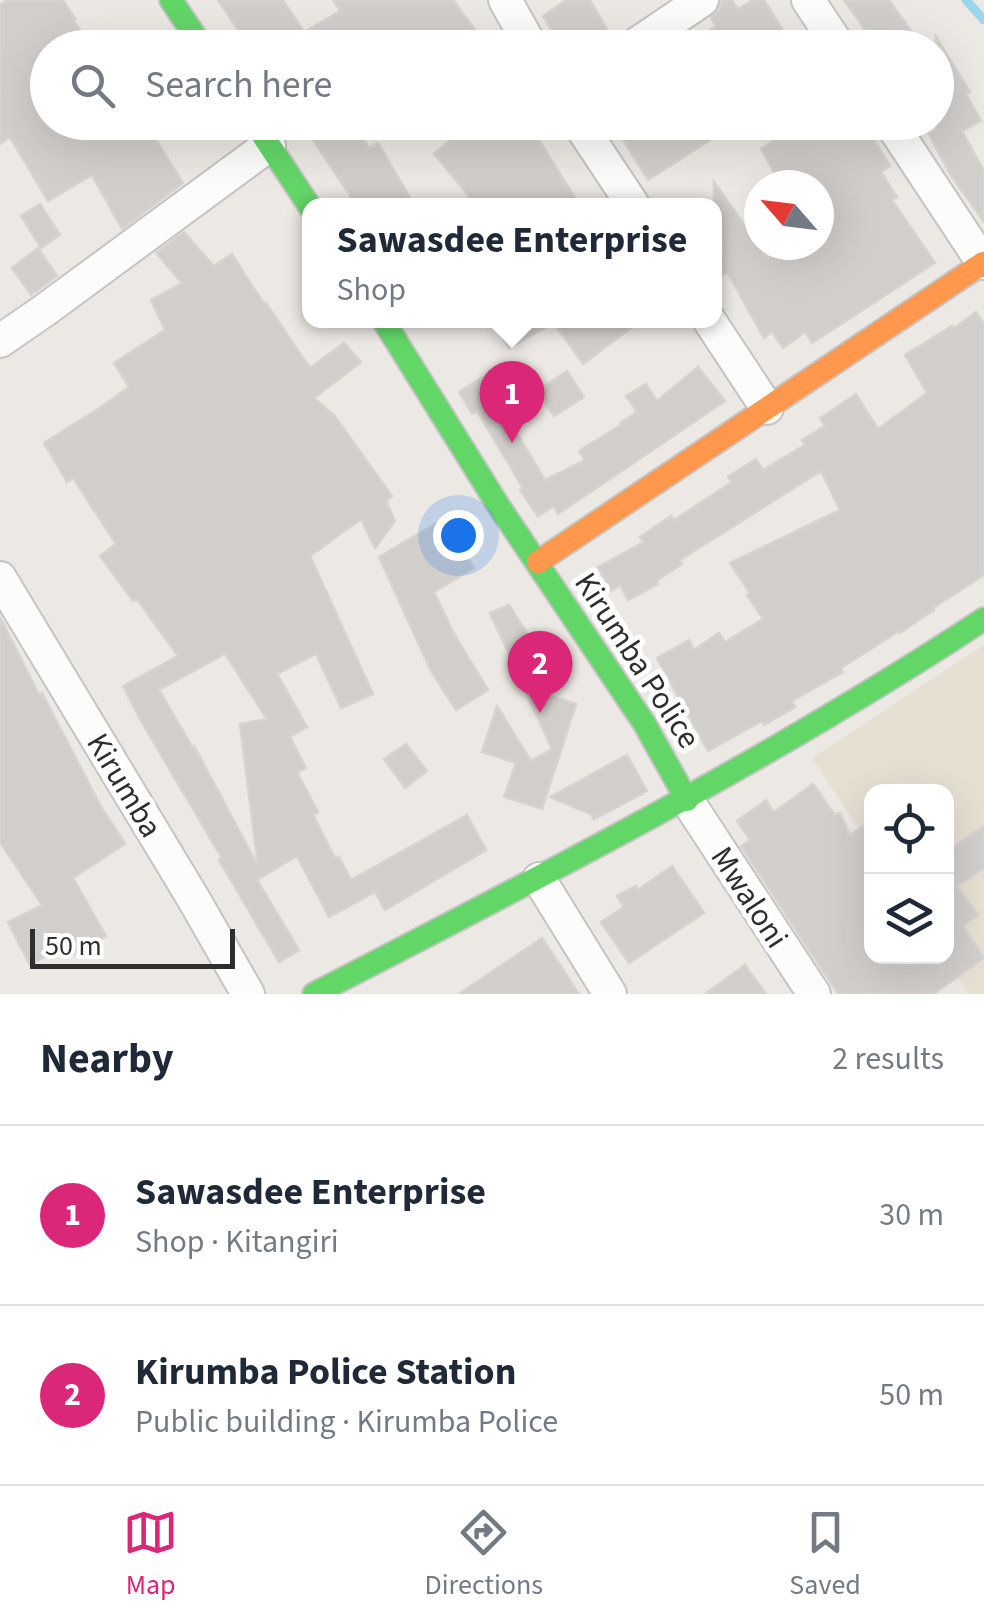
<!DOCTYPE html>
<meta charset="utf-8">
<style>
:root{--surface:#fff;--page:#f6f6f7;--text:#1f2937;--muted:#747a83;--line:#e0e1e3;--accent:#db2777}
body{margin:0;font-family:"Source Sans 3",sans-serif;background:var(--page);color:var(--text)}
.controls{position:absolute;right:30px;bottom:30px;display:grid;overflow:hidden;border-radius:20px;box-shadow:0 10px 40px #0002}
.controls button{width:90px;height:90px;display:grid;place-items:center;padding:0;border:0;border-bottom:2px solid var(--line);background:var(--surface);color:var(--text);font:50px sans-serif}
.compass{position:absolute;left:744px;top:170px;width:90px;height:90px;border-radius:50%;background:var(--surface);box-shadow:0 10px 40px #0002;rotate:298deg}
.scale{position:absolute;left:30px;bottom:25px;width:205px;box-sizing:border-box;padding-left:10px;border:5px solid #2e2e2e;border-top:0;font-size:28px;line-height:35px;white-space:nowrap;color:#2e2e2e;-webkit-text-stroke:8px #fff;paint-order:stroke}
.you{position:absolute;left:458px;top:535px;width:35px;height:35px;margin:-25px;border:8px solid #fff;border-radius:50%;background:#1a73e8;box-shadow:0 0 0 15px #1a73e833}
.badge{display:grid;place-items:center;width:65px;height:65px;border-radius:50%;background:var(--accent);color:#fff;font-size:32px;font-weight:700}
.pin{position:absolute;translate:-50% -82px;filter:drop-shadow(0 2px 5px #0008)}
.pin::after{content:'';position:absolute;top:52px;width:35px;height:30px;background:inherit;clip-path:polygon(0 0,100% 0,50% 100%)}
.popup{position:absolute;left:302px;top:198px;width:420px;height:130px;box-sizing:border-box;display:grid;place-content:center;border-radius:20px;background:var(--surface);filter:drop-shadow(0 2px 8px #0005);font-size:32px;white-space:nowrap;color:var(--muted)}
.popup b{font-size:38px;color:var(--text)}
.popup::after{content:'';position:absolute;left:50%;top:100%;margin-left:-20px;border:20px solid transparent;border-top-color:var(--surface)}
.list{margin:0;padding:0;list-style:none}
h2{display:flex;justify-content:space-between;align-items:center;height:130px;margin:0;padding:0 40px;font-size:42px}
h2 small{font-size:32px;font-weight:400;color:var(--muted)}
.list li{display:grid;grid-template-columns:65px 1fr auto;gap:30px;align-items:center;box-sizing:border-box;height:180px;padding:0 40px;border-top:2px solid var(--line)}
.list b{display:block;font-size:38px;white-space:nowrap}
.list p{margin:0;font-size:32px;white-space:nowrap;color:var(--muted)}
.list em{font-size:32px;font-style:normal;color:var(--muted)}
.icon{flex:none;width:55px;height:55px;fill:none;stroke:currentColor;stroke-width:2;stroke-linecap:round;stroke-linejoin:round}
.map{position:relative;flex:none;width:984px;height:994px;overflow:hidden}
.search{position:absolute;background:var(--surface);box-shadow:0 10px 40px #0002;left:30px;right:30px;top:30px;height:110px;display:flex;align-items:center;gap:25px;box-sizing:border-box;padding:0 35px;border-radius:55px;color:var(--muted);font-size:38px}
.sheet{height:490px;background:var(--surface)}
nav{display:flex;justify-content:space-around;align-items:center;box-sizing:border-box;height:140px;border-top:2px solid var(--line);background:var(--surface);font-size:28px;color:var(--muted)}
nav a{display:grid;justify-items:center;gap:5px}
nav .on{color:var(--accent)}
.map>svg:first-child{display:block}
.education{fill:#e6e0d3}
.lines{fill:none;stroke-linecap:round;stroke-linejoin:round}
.stream{stroke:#99d6ec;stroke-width:9}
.building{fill:#d1cecb;stroke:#d7d4d0;stroke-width:2.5;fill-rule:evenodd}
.street-casing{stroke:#c5c4c5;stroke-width:36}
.fast-casing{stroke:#c5c4c5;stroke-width:26}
.slow-casing{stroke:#c5c4c5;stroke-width:26}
.street{stroke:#fcfcfb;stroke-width:32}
.fast{stroke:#63d668;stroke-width:22}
.slow{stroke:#ff974d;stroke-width:22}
.labels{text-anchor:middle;stroke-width:10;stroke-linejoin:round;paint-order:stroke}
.street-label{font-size:32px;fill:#2e2e2e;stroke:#fff}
</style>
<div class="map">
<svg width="984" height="994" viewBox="0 0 984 994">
<rect width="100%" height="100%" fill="#ece8e4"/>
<path class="education" d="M 984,645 L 984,994 L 969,994 L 944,957 L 946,956 L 946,792 L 872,792 L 871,847 L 812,758 Z"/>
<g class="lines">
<path class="stream" d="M 966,0 L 984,20"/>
</g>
<path class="building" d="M 8,0 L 63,0 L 75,19 L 73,20 L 93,48 L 48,48 L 48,122 L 145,122 L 183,183 L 122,229 L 92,175 L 48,201 L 10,137 L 0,144 L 0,5 Z
M 218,0 L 283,0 L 304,32 L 340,11 L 333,0 L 453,0 L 481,38 L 468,48 L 441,48 L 432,35 L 411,48 L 391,48 L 384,36 L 375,41 L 372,36 L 352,48 L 250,48 Z
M 566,0 L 590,0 L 613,39 L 611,48 L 562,48 L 543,16 Z
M 722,0 L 732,0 L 738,9 L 753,0 L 764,0 L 794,48 L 681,48 L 716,26 L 711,18 L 719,10 Z
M 844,0 L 889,0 L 923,48 L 878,48 Z
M 936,37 L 970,92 L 966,94 L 981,121 L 962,131 L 984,171 L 984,222 L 950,174 L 929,134 L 936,130 Z
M 301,122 L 354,122 L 369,148 L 378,143 L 415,206 L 357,206 Z
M 471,122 L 528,122 L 580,206 L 477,206 L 434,154 Z
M 612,122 L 738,122 L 648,180 Z
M 762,122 L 863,122 L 890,166 L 881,172 L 897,197 L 892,200 L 935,263 L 812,343 L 805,332 L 783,348 L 772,332 L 764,338 L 727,272 L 714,281 L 714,182 L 768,258 L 789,245 L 819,245 L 819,185 L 781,185 L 761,149 L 774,140 Z
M 40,204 L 60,235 L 41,248 L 21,216 Z
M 184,232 L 214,266 L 232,254 L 264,304 L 266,303 L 310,368 L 344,343 L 361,362 L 314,398 L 334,415 L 392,496 L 386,501 L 395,521 L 375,548 L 361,519 L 310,556 L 373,694 L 341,708 L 316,654 L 277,674 L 307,727 L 290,737 L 306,768 L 297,772 L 318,812 L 313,815 L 335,858 L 339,857 L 351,880 L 467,815 L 486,850 L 385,910 L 375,892 L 329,917 L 297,856 L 257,880 L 299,950 L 279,962 L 219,860 L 222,858 L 141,721 L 123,686 L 178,656 L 137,599 L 133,601 L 100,556 L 116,544 L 73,478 L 67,482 L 44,443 L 101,407 L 129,387 L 114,363 L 165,330 L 151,300 L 182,283 L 156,253 ZM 225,654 L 267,719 L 240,724 L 258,866 L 194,746 L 192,747 L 159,690 Z
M 38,248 L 57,276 L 31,295 L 12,268 Z
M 976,312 L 984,324 L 984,575 L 933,608 L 934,610 L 900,633 L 899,631 L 841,668 L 843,672 L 792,701 L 795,707 L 764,725 L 762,721 L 708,751 L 657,658 L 689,640 L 694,650 L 719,633 L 725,642 L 763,619 L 747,595 L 750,593 L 730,563 L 840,510 L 821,471 L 680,560 L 682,564 L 656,581 L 658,584 L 628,600 L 620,585 L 611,591 L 598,567 L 644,542 L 640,537 L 671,516 L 674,520 L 732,482 L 728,477 L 756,459 L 763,470 L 805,445 L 802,440 L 825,426 L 820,418 L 856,394 L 878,429 L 927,393 L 905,355 L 952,326 L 953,329 Z
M 491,320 L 642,320 L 583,364 L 554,323 L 509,348 Z
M 698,367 L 725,401 L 558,514 L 554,506 L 538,516 L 520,490 L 523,488 L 477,411 L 472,414 L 459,392 L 483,377 L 545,480 L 585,460 L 579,451 L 621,425 L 620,423 L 637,412 L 626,396 L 646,384 L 657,401 Z
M 567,371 L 584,397 L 554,416 L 537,391 Z
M 445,518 L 474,568 L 434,592 L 454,634 L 488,690 L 456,710 L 431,671 L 379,557 Z
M 509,605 L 540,654 L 516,670 L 490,613 Z
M 0,617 L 39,695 L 42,693 L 100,805 L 125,844 L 73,878 L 106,936 L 67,958 L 61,948 L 30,965 L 8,922 L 42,905 L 0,842 Z
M 524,687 L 576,704 L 542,809 L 504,797 L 516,763 L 482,752 L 497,706 L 531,761 L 552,749 Z
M 406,744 L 427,771 L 405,788 L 384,759 Z
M 627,755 L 647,791 L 642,794 L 594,819 L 591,814 L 550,797 Z
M 813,784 L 835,815 L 840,813 L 850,835 L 872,820 L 872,956 L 946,956 L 946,852 L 984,826 L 984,868 L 957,886 L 978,915 L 963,926 L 984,958 L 933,994 L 838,994 L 741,846 L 750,840 L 737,821 L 766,800 L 774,812 Z
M 672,866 L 704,913 L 629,963 L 601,922 L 624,907 L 617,896 L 636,886 L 638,890 Z
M 542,938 L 579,994 L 459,994 Z
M 745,965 L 766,994 L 705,994 Z"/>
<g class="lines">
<g class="street-casing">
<path id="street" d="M 505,0 L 532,48
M 808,0 L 840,48
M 631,48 L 702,0
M 578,122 L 633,205
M 890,122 L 983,263
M 709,320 L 767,408
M 0,341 L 45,310 L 269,145
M 0,578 L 193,898 L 248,994
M 687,800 L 814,994
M 539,879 L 610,994"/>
</g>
<g class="fast-casing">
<path id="fast" d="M 171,0 L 203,48
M 254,122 L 310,207
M 383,320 L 498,505 L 644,723 L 687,800
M 314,994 C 543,876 768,761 984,619"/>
</g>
<g class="slow-casing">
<path id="slow" d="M 538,562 L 983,263 L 984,266"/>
</g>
<use href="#street" class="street"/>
<use href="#fast" class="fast"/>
<use href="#slow" class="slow"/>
</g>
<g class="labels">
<g class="street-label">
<text transform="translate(638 660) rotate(57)" y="11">Kirumba Police</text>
<text transform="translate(125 785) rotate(59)" y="11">Kirumba</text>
<text transform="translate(750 897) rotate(57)" y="11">Mwaloni</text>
</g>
</g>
</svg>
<div class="controls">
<button><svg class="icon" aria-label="locate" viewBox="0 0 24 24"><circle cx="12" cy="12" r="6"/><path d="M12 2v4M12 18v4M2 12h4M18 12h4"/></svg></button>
<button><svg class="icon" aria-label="layers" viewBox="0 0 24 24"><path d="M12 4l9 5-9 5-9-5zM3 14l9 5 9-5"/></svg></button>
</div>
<svg class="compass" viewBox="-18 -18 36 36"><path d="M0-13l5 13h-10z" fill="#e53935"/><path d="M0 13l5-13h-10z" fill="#747a83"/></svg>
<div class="scale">50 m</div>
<div class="you"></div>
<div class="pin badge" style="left:512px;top:443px">1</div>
<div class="popup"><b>Sawasdee Enterprise</b>Shop</div>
<div class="pin badge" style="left:540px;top:713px">2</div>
<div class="search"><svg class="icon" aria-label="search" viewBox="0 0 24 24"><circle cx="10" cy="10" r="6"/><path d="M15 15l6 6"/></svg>Search here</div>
</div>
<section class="sheet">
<h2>Nearby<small>2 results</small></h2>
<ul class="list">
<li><span class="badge">1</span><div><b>Sawasdee Enterprise</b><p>Shop · Kitangiri</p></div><em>30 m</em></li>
<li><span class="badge">2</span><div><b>Kirumba Police Station</b><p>Public building · Kirumba Police</p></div><em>50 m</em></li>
</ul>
</section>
<nav>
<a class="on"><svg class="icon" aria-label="map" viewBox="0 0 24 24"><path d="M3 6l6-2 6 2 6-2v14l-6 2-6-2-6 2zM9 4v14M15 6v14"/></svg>Map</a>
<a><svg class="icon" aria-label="directions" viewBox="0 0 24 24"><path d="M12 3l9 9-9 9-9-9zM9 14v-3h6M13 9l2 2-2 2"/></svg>Directions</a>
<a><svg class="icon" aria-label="saved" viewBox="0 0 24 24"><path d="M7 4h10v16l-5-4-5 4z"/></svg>Saved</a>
</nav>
